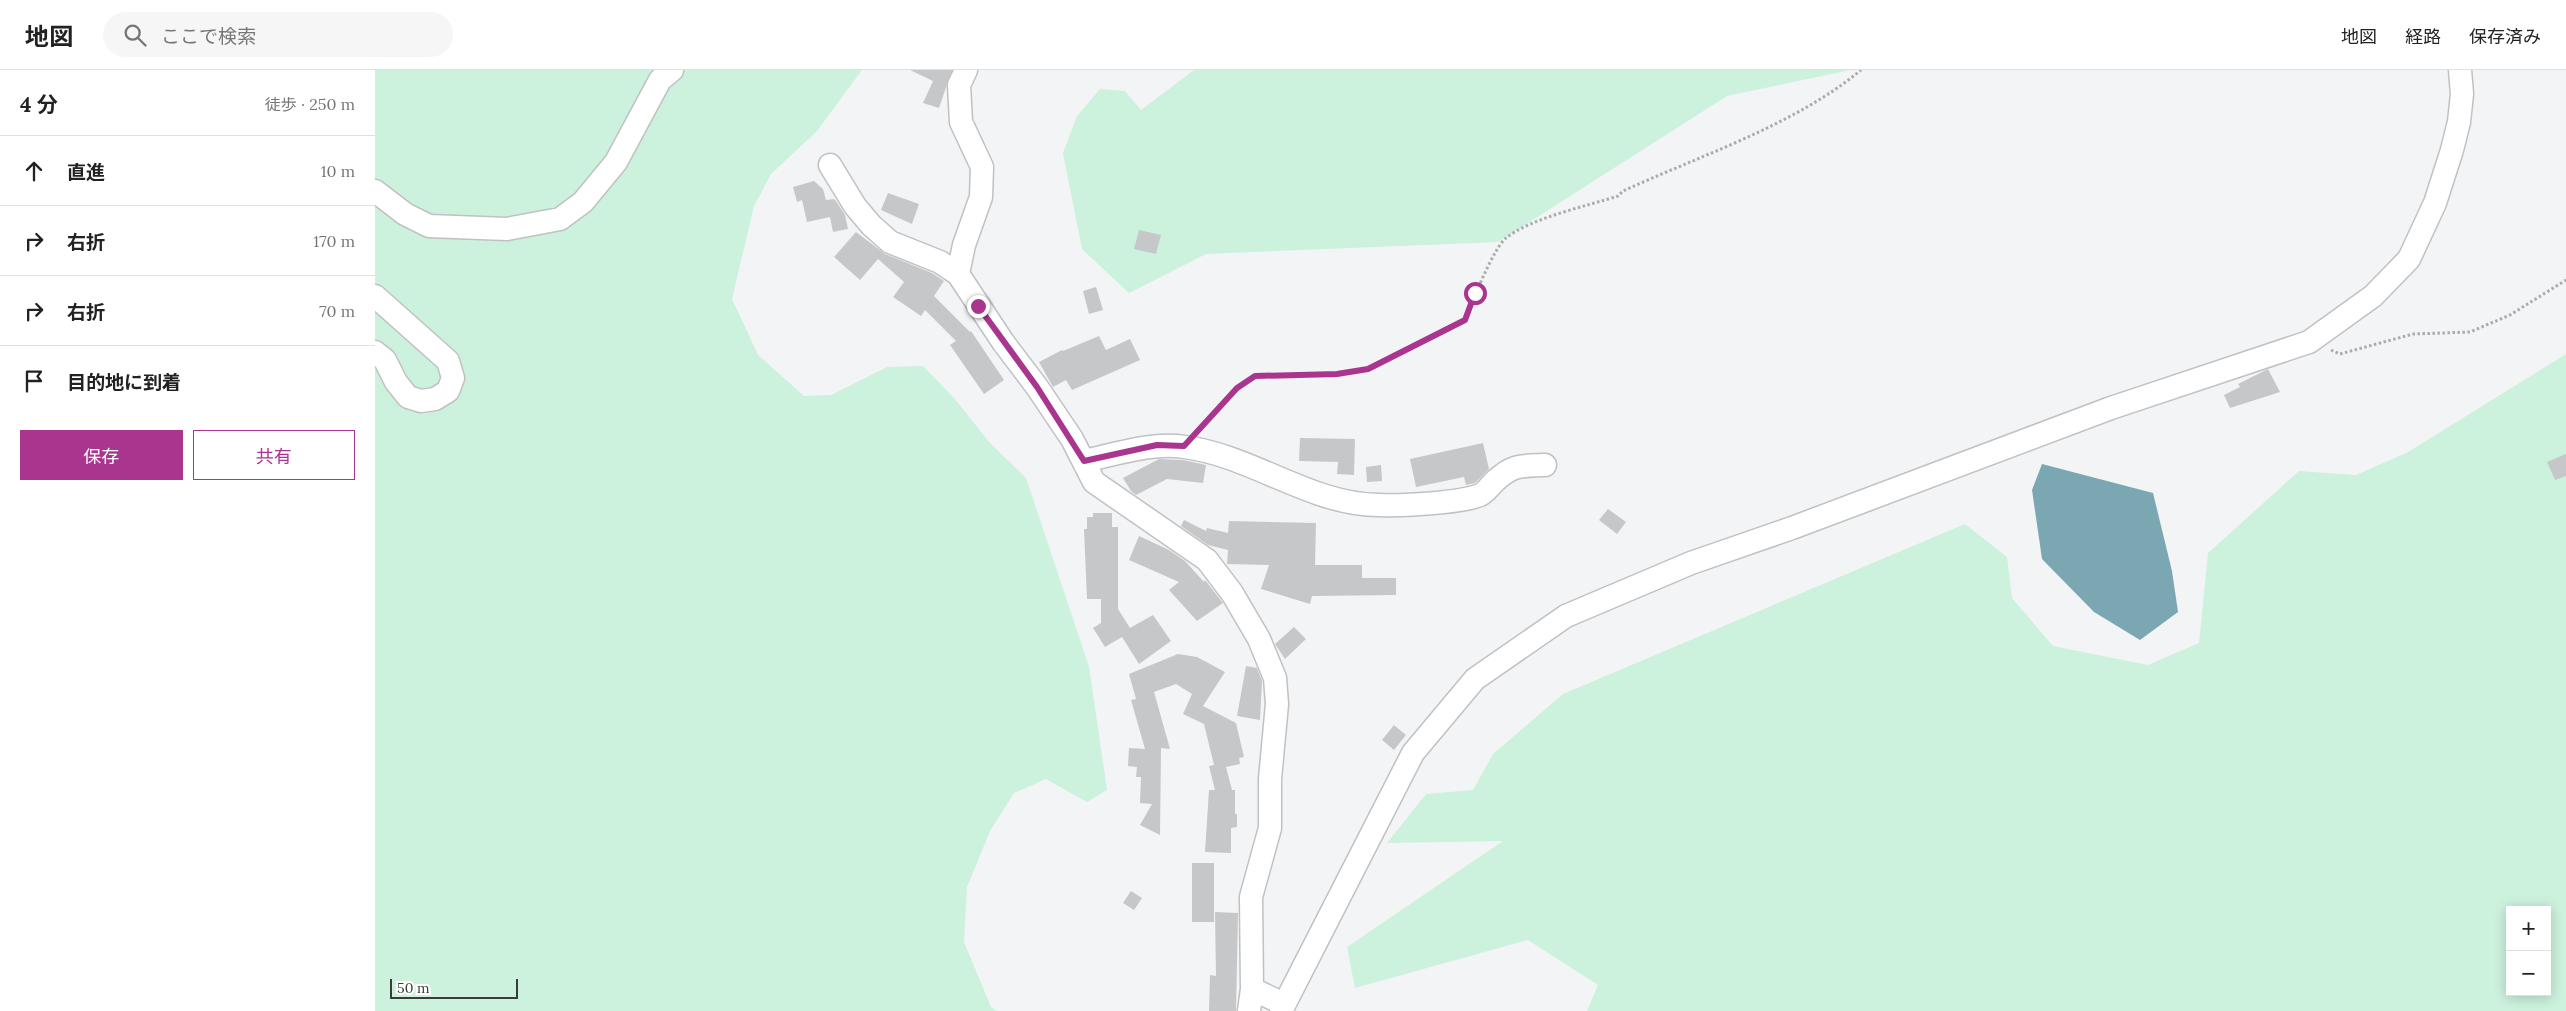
<!DOCTYPE html>
<html lang="ja">
<meta charset="utf-8">
<style>
:root{--surface:#fff;--page:#f6f6f6;--text:#222;--muted:#767676;--line:#e0e0e0;--accent:#a9358e}
body{margin:0;font-family:Lora,"Noto Sans JP",serif;background:var(--page);color:var(--text)}
.controls{position:absolute;right:15px;bottom:15px;display:grid;overflow:hidden;border-radius:0px;box-shadow:0 2px 12px #0003}
.controls button{width:45px;height:45px;display:grid;place-items:center;padding:0;border:0;border-bottom:1px solid var(--line);background:var(--surface);color:var(--text);font:25px sans-serif}
.scale{position:absolute;left:15px;bottom:12px;width:128px;box-sizing:border-box;padding-left:5px;border:2px solid #3b3b3c;border-top:0;font-size:14px;line-height:18px;white-space:nowrap;color:#3b3b3c;-webkit-text-stroke:4px #fff;paint-order:stroke}
.stop{position:absolute;width:15px;height:15px;margin:-11px;border:4px solid #a9358e;border-radius:50%;background:#fff}
.stop.end{background:#a9358e;border-color:#fff;box-shadow:0 1px 5px #0008}
.list{margin:0;padding:0;list-style:none}
h2{display:flex;justify-content:space-between;align-items:center;height:65px;margin:0;padding:0 20px;font-size:21px}
h2 small{font-size:16px;font-weight:400;color:var(--muted)}
.list li{display:grid;grid-template-columns:32px 1fr auto;gap:15px;align-items:center;box-sizing:border-box;height:70px;padding:0 20px;border-top:1px solid var(--line)}
.list b{display:block;font-size:19px;white-space:nowrap}
.list em{font-size:16px;font-style:normal;color:var(--muted)}
.actions{display:flex;gap:10px;padding:15px 20px}
.actions a{flex:1;padding:11px 0;border:1px solid var(--accent);border-radius:0px;text-align:center;font-size:18px;color:var(--accent)}
.actions .main{background:var(--accent);color:#fff}
.icon{flex:none;width:28px;height:28px;fill:none;stroke:currentColor;stroke-width:2;stroke-linecap:round;stroke-linejoin:round}
.map{position:relative;flex:none;width:2191px;height:941px;overflow:hidden}
header{display:flex;align-items:center;gap:30px;box-sizing:border-box;height:70px;padding:0 25px;background:var(--surface);border-bottom:1px solid var(--line)}
header strong{font-size:24px}
nav{display:flex;gap:28px;margin-inline-start:auto;font-size:18px}
.search{width:350px;height:45px;background:var(--page);display:flex;align-items:center;gap:12px;box-sizing:border-box;padding:0 18px;border-radius:28px;color:var(--muted);font-size:19px}
main{display:flex}
aside{flex:1;background:var(--surface)}
.map>svg:first-child{display:block}
.green{fill:#ccf1dd;fill-rule:evenodd}
.water{fill:#7ba7b3}
.building{fill:#c6c7c8}
.lines{fill:none;stroke-linecap:round;stroke-linejoin:round}
.minor-casing{stroke:#c0c1c3;stroke-width:25}
.path{stroke:#ababad;stroke-width:3;stroke-dasharray:2.5 2.5;stroke-linecap:butt}
.minor{stroke:#fff;stroke-width:22}
.route{stroke:#a9358e;stroke-width:6}
</style>
<header>
<strong>地図</strong>
<div class="search"><svg class="icon" aria-label="search" viewBox="0 0 24 24"><circle cx="10" cy="10" r="6"/><path d="M15 15l6 6"/></svg>ここで検索</div>
<nav><a>地図</a><a>経路</a><a>保存済み</a></nav>
</header>
<main>
<aside>
<h2>4 分<small>徒歩 · 250 m</small></h2>
<ul class="list">
<li><svg class="icon" aria-label="ahead" viewBox="0 0 24 24"><path d="M12 20V5M6 11l6-6 6 6"/></svg><div><b>直進</b></div><em>10 m</em></li>
<li><svg class="icon" aria-label="right" viewBox="0 0 24 24"><path d="M7 20v-9h11M14 6l5 5-5 5"/></svg><div><b>右折</b></div><em>170 m</em></li>
<li><svg class="icon" aria-label="right" viewBox="0 0 24 24"><path d="M7 20v-9h11M14 6l5 5-5 5"/></svg><div><b>右折</b></div><em>70 m</em></li>
<li><svg class="icon" aria-label="arrive" viewBox="0 0 24 24"><path d="M6 21V4h12l-3 4 3 4H6"/></svg><div><b>目的地に到着</b></div></li>
</ul>
<div class="actions"><a class="main">保存</a><a>共有</a></div>
</aside>
<div class="map">
<svg width="2191" height="941" viewBox="0 0 2191 941">
<rect width="100%" height="100%" fill="#f3f4f6"/>
<path class="green" d="M 0,0 L 487,0 L 442,61 L 396,104 L 379,136 L 357,229 L 383,285 L 429,326 L 456,325 L 512,297 L 548,296 L 580,329 L 614,372 L 651,408 L 714,597 L 732,720 L 712,732 L 671,709 L 639,723 L 615,761 L 592,817 L 589,872 L 616,937 L 622,941 L 0,941 Z
M 819,0 L 1475,0 L 1352,26 L 1123,172 L 831,184 L 754,223 L 707,179 L 688,83 L 702,46 L 725,19 L 750,21 L 766,40 Z
M 2191,284 L 2191,941 L 1212,941 L 1223,915 L 1153,870 L 980,918 L 972,877 L 1128,771 L 1012,773 L 1051,724 L 1098,720 L 1118,684 L 1188,624 L 1590,454 L 1632,487 L 1637,528 L 1678,576 L 1773,595 L 1824,573 L 1833,483 L 1924,401 L 1981,405 L 2033,382 ZM 2135,840 L 2172,840 L 2172,922 L 2135,922 Z"/>
<path class="water" d="M 1667,394 L 1778,423 L 1797,501 L 1803,542 L 1765,570 L 1719,542 L 1667,489 L 1657,420 Z"/>
<path class="building" d="M 535,0 L 577,0 L 564,38 L 548,33 L 558,11 Z
M 439,111 L 448,119 L 451,130 L 459,129 L 461,131 L 470,145 L 473,159 L 458,162 L 455,147 L 432,152 L 427,130 L 422,132 L 418,117 Z
M 513,123 L 544,134 L 537,154 L 506,140 Z
M 764,160 L 786,165 L 781,184 L 759,179 Z
M 481,162 L 510,184 L 557,203 L 569,211 L 559,226 L 595,262 L 596,261 L 629,310 L 609,324 L 575,275 L 581,271 L 550,240 L 546,246 L 518,227 L 529,212 L 503,189 L 485,210 L 459,187 Z
M 721,217 L 728,240 L 714,244 L 708,221 Z
M 724,266 L 731,280 L 755,269 L 765,290 L 697,320 L 691,310 L 678,317 L 664,292 L 687,280 L 688,281 Z
M 1893,299 L 1905,322 L 1855,338 L 1849,325 L 1865,317 L 1863,314 Z
M 925,368 L 980,369 L 979,405 L 962,404 L 963,392 L 924,391 Z
M 1108,373 L 1114,399 L 1100,413 L 1091,415 L 1089,407 L 1041,417 L 1035,389 Z
M 2191,384 L 2191,406 L 2180,410 L 2172,392 Z
M 784,389 L 808,390 L 831,395 L 828,413 L 792,409 L 761,425 L 756,421 L 748,408 Z
M 1006,395 L 1007,411 L 992,412 L 991,397 Z
M 1233,439 L 1251,452 L 1242,464 L 1224,450 Z
M 718,443 L 737,443 L 737,457 L 743,457 L 743,539 L 755,558 L 778,545 L 796,571 L 764,594 L 747,567 L 730,577 L 718,558 L 726,553 L 726,529 L 712,529 L 709,459 L 712,459 L 712,447 L 718,447 Z
M 809,450 L 831,461 L 832,458 L 853,463 L 854,451 L 941,453 L 940,495 L 987,495 L 987,508 L 1021,508 L 1021,525 L 937,526 L 935,534 L 886,519 L 894,495 L 852,494 L 853,480 L 833,475 L 806,456 Z
M 764,466 L 794,480 L 810,491 L 829,512 L 830,510 L 848,533 L 822,551 L 794,520 L 804,512 L 754,490 Z
M 919,557 L 931,569 L 910,589 L 900,574 Z
M 803,584 L 822,587 L 850,602 L 828,636 L 861,653 L 869,687 L 864,688 L 865,694 L 851,697 L 857,720 L 860,720 L 860,744 L 862,744 L 862,757 L 856,758 L 856,783 L 830,782 L 834,720 L 840,720 L 834,696 L 839,695 L 829,654 L 808,644 L 817,624 L 801,614 L 779,622 L 795,679 L 786,678 L 785,765 L 765,755 L 777,734 L 765,733 L 766,707 L 761,707 L 762,697 L 753,696 L 754,678 L 770,679 L 756,630 L 761,629 L 754,604 Z
M 871,596 L 882,598 L 887,611 L 885,650 L 862,646 Z
M 1019,655 L 1031,665 L 1019,680 L 1007,670 Z
M 817,793 L 839,793 L 839,852 L 817,852 Z
M 756,821 L 767,828 L 759,840 L 748,833 Z
M 840,842 L 863,843 L 861,941 L 834,941 L 835,905 L 841,906 Z"/>
<g class="lines">
<g class="minor-casing">
<path id="minor" d="M 455,95 L 480,136 L 496,155 L 515,172 L 565,192 L 583,204 L 628,272 L 662,317 L 697,369 L 719,412 L 832,490 L 857,523 L 884,569 L 900,608 L 902,634 L 895,709 L 895,758 L 876,827 L 877,919 L 909,934
M 0,121 L 30,144 L 54,156 L 132,159 L 185,149 L 208,132 L 241,92 L 285,10 L 297,0
M 583,204 L 589,175 L 606,127 L 607,97 L 586,52 L 584,15 L 591,0
M 0,226 L 73,291 L 78,308 L 73,321 L 60,329 L 46,331 L 33,327 L 21,312 L 10,290 L 0,282
M 709,391 C 742,384 776,372 810,377 C 878,386 936,435 1004,435 C 1027,436 1085,433 1105,425 C 1110,423 1115,416 1119,412 C 1138,394 1146,396 1170,395
M 874,941 L 877,919
M 906,941 L 1038,683 L 1100,609 L 1191,546 L 1316,493 L 1417,458 L 1736,338 L 1934,272 L 1998,226 L 2034,189 L 2060,133 L 2077,80 L 2084,52 L 2087,24 L 2085,0"/>
</g>
<path class="path" d="M 1956,280 L 1965,284 L 2038,264 L 2095,262 L 2135,245 L 2191,210
M 825,360 L 862,318 L 880,306 L 962,304 L 993,299 L 1090,250 C 1096,234 1119,177 1131,168 C 1156,148 1212,136 1243,126 L 1248,121 C 1324,86 1420,55 1486,0"/>
<use href="#minor" class="minor"/>
</g>
<g class="lines">
<path class="route" d="M 603,236 L 662,317 L 709,391 L 782,375 L 809,376 L 862,318 L 880,306 L 962,304 L 993,299 L 1090,250 L 1100,223"/>
</g>
</svg>
<div class="controls">
<button>+</button>
<button>−</button>
</div>
<div class="scale">50 m</div>
<div class="stop" style="left:1100px;top:223px"></div>
<div class="stop end" style="left:603px;top:236px"></div>
</div>
</main>
